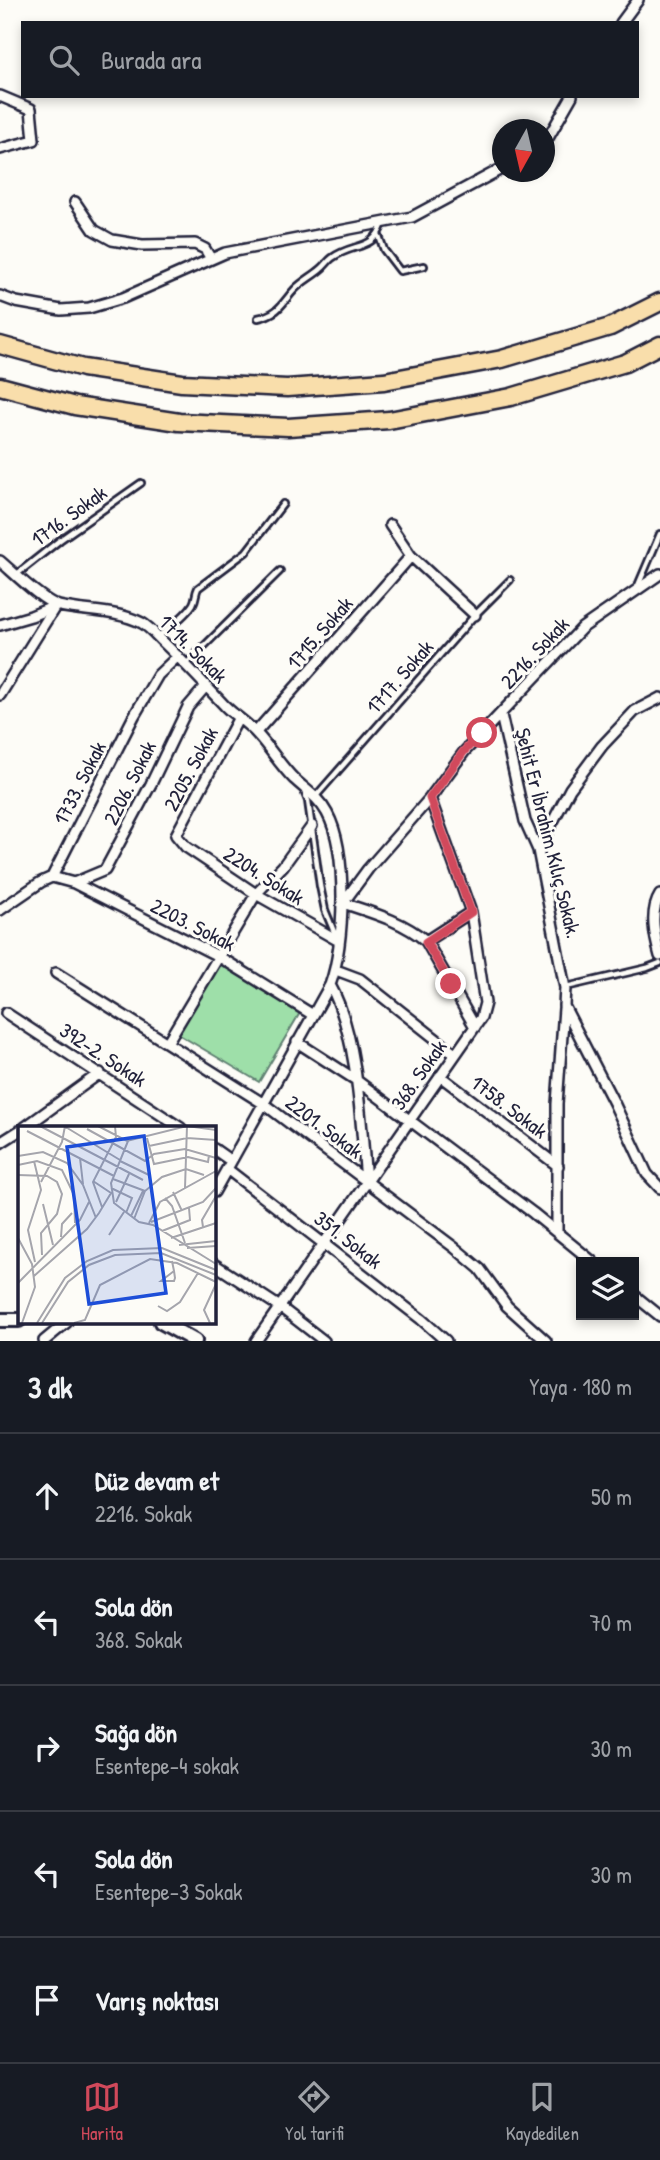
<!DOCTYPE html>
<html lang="tr">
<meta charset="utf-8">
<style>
:root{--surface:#171b24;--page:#20242c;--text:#f1f3f6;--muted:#9ea1a6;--line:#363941;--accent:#d1495b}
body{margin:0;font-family:"Patrick Hand",sans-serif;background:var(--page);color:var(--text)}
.controls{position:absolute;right:21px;bottom:21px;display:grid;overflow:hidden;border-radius:0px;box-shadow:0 4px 10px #0003}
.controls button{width:63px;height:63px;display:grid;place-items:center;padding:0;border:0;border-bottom:2px solid var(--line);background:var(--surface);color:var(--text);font:35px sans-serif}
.compass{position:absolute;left:492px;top:119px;width:63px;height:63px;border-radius:50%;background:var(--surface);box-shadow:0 4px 10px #0003;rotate:188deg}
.stop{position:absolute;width:21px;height:21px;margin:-16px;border:5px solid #d1495b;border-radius:50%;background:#fff}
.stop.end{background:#d1495b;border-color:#fff;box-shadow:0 2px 7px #0008}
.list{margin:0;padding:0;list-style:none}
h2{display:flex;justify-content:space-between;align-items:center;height:91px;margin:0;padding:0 28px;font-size:30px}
h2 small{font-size:23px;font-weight:400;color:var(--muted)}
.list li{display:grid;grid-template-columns:46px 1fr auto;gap:21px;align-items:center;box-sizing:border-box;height:126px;padding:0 28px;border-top:2px solid var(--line)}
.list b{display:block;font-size:26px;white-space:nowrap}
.list p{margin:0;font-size:23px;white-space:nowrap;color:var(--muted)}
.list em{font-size:23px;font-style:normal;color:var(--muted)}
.icon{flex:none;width:38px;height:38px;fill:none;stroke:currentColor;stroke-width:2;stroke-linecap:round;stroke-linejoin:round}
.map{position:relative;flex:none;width:660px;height:1341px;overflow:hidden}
.search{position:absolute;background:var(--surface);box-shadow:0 4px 10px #0003;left:21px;right:21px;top:21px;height:77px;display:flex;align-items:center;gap:18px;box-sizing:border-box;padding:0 24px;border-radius:0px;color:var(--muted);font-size:26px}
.sheet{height:721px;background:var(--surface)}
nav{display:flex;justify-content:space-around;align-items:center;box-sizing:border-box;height:98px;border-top:2px solid var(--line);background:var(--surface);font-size:19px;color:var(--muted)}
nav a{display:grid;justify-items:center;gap:4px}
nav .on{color:var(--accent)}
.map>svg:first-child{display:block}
.green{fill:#9edfa9;stroke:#608072;stroke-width:2}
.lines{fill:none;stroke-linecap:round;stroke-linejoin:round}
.lane-casing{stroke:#22223b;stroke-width:10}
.street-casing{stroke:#22223b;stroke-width:14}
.secondary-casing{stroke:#22223b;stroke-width:18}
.highway-casing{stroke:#22223b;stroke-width:21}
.lane{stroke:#fdfcf7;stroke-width:4.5}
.street{stroke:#fdfcf7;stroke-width:9}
.secondary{stroke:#fdfcf7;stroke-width:12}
.highway{stroke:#f9deab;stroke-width:16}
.route{stroke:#d1495b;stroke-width:9}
.labels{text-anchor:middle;stroke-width:6;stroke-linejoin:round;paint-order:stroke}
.street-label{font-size:21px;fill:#22223b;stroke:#fdfcf7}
.inset-road{fill:none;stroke:#a5a5ac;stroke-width:2}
.view{fill:#1d4ed8;fill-opacity:0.15;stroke:#1d4ed8;stroke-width:3.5}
.inset-edge{fill:none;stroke:#22223b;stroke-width:3.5}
</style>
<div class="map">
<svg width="660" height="1341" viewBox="0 0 660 1341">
<rect width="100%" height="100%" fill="#fdfcf7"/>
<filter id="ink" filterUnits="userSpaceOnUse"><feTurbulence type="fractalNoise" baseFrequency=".0143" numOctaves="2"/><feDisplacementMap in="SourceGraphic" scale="14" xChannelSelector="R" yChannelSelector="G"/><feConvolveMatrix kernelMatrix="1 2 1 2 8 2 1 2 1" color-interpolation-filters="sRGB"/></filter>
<g filter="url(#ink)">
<path class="green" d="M 220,963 L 301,1011 L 259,1082 L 178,1034 Z"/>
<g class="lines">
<g class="lane-casing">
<path id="lane" d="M 379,236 L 384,250 L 400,271 L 424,266
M 258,318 C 280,313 281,304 295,289 C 303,281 313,276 321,269 C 325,266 328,261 332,258 C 354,242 373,252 383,223
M 17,574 L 60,540 L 141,483
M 637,588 L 660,534
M 158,637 C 169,627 185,617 193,604 C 196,599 195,594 198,588 L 246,552 L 283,504
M 186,664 L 280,571
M 304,791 L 308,801 L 320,886 L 325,910 L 337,939
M 316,796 L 475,615 L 510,580
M 566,987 L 647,968 L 660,963"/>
</g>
<g class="street-casing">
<path id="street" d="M 621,23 L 638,0
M 0,96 L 31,109 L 34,140 L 0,149
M 544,145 L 572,96
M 75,202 L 94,230 L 112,240 L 142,245 L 195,244 L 205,249 L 211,259
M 0,296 L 16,302 L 61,310 L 89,308 L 123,298 L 225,253 L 412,217 L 503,168
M 390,525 L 411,556 L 475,615
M 0,561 C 13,572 43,602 59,606 C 85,612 117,610 142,623 C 149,627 156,635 162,641 C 184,662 204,684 225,706 C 235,716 247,723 257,734 C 270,748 280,765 294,779 C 306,790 319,798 327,813 C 348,851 345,945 330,985 L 214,1192
M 0,625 L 31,616 L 55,606
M 0,695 L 56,605
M 501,715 L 525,821 L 538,850 L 565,988 L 564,1006 L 614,1103 L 647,1174 L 660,1188
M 238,719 L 176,835 L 186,847 L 256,894 L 339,941
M 256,732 L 411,556
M 538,850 L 570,789 L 602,746 L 635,711 L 660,698
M 52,877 L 74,883 L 218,956 L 313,1015
M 74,883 L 105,870 L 151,784 L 188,707 L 206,686
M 660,895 C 649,912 655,938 660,956
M 0,910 L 41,882 L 52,877 L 134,716 L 158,675 L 178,656
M 426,941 L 471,912
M 336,970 L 360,979 L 455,1054
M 56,973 L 264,1104 L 455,1248 L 480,1269 L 507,1306 L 546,1341
M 330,985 C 358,1035 361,1124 366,1181
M 6,1013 L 181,1128
M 475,1027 L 426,941 C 402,921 373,913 343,903 L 368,869 L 430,798 L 464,752 L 582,628 L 660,574
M 297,1042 L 356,1080 L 533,1213 L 593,1262
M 167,1043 L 256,894 L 283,866 L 312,826
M 440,1076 L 558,1166
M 24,1128 L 100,1073
M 0,1143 L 19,1131
M 214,1149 L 231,1161
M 227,1169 L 421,1319 L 446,1341
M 557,1233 L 557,1104 L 564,1008
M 214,1264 L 280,1307 L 324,1341
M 634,1295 L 660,1316
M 44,1341 L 67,1322
M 256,1341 L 481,1018 L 485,1003 L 471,912 L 430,798"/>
</g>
<g class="secondary-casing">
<path id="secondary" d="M 0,1320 L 19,1320
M 161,1322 L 195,1341"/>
</g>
<g class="highway-casing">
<path id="highway" d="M 0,345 L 83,368 L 182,383 L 287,388 L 384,381 L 502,359 L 610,327 L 660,302
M 0,386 L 75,406 L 179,422 L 288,427 L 389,420 L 511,397 L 625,363 L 660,345"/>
</g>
<use href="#lane" class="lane"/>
<use href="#street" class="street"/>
<use href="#secondary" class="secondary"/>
<use href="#highway" class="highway"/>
</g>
</g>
<g class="lines" filter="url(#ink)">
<path class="route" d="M 451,984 L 426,942 L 471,912 L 430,798 L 464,751 L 482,733"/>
</g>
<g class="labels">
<g class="street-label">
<text transform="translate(69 516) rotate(-36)" y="7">1716. Sokak</text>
<text transform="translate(320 633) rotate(-49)" y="7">1715. Sokak</text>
<text transform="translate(193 649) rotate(45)" y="7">1714. Sokak</text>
<text transform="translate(535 653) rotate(-47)" y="7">2216. Sokak</text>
<text transform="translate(400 677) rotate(-49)" y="7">1717. Sokak</text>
<text transform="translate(191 769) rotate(-62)" y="7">2205. Sokak</text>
<text transform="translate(80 783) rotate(-63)" y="7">1733. Sokak</text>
<text transform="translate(130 783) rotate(-63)" y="7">2206. Sokak</text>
<text transform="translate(548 833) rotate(76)" y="7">Şehit Er İbrahim Kılıç Sokak.</text>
<text transform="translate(264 876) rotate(32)" y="7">2204. Sokak</text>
<text transform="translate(193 925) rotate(27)" y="7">2203. Sokak</text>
<text transform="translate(103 1055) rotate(33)" y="7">392-2. Sokak</text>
<text transform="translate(419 1075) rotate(-55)" y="7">368. Sokak</text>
<text transform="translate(509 1107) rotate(37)" y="7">1758. Sokak</text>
<text transform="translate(324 1127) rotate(37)" y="7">2201. Sokak</text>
<text transform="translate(348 1240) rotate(38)" y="7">351. Sokak</text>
</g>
</g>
<g transform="translate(18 1126)">
<rect width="198" height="198" fill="#fdfcf7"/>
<path class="inset-road" d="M 22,0 L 125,54M 46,0 L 102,34M 80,0 L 109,15 L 169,0 L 198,4M 69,3 L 127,35 L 136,28 L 167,23 L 198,32M 9,5 L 96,50M 129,12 L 136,38 L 170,31 L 190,36 L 191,29M 110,15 L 93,57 L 96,77 L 121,96 L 135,99 L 198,138M 131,20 L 169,12 L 198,14M 0,30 L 25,26 L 49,37 L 65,59 L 78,92M 62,32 L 65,58M 16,35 L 23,64 L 10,104 L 17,136M 102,35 L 131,49M 0,39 L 19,35 L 44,44 L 56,69 L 57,97M 0,49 L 29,50 L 39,56 L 44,68 L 39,88 L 23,107 L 24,129M 95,53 L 127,65M 23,56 L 44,16 L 47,0M 93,62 L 114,72 L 108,87M 167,62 L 169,0M 155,66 L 164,85M 147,72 L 154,80 L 167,117M 98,76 L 111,48M 25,78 L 35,119M 84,81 L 75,56 L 98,11 L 97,0M 113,90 L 125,65M 116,93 L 127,65 L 144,51 L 168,43 L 186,49M 133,96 L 185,76 L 198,62M 131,97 L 142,76 L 198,45M 185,101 L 184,94 L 198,70M 144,105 L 172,94 L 171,82M 91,109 L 106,86M 43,111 L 44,98 L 54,87M 0,112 L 14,138 L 17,161 L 4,197M 153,112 L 198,97M 161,119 L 198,115M 169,122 L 198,120M 154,135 L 156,145 L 157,152 L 156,155 L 143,155 L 156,145M 16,150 L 69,103 L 81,87 L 93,67 L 75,55M 0,157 L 62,94 L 71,76M 140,180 L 149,185 L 162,176 L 180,147M 19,197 L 47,152 L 69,135 L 95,124 L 144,122 L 198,144M 24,197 L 50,156 L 71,139 L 97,129 L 143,127 L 198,149M 56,197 L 67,194 L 82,159 L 132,133 L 159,137 L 198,156M 192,197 L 186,184 L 198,158"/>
<path class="view" d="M 126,10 L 148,167 L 71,178 L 49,21 Z"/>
<rect width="198" height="198" class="inset-edge"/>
</g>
</svg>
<div class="controls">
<button><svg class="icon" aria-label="layers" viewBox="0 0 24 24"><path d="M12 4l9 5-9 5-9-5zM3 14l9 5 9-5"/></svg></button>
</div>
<svg class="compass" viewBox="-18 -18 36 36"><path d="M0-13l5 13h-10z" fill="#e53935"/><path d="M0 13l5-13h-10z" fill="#9ea1a6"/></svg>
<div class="stop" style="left:482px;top:733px"></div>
<div class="stop end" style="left:451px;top:984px"></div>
<div class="search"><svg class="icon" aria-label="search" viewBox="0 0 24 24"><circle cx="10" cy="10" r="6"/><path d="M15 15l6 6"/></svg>Burada ara</div>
</div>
<section class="sheet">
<h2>3 dk<small>Yaya · 180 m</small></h2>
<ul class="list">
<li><svg class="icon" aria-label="ahead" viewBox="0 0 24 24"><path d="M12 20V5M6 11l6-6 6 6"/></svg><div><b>Düz devam et</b><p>2216. Sokak</p></div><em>50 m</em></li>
<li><svg class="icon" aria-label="left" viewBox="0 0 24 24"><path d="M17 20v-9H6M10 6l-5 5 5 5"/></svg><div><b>Sola dön</b><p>368. Sokak</p></div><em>70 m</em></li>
<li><svg class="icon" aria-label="right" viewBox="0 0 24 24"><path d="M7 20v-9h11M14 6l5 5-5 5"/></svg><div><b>Sağa dön</b><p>Esentepe-4 sokak</p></div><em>30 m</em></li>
<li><svg class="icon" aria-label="left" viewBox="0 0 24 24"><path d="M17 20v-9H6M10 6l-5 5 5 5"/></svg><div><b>Sola dön</b><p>Esentepe-3 Sokak</p></div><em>30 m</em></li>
<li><svg class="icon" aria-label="arrive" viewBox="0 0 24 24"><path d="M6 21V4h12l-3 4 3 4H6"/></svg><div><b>Varış noktası</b></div></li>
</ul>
</section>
<nav>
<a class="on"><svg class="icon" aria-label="map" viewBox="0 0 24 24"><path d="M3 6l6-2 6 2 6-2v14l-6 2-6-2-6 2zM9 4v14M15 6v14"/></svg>Harita</a>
<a><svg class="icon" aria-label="directions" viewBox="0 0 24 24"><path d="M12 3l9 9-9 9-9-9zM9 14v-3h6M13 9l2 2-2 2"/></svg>Yol tarifi</a>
<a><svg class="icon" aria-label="saved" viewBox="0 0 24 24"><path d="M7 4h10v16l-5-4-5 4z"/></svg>Kaydedilen</a>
</nav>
